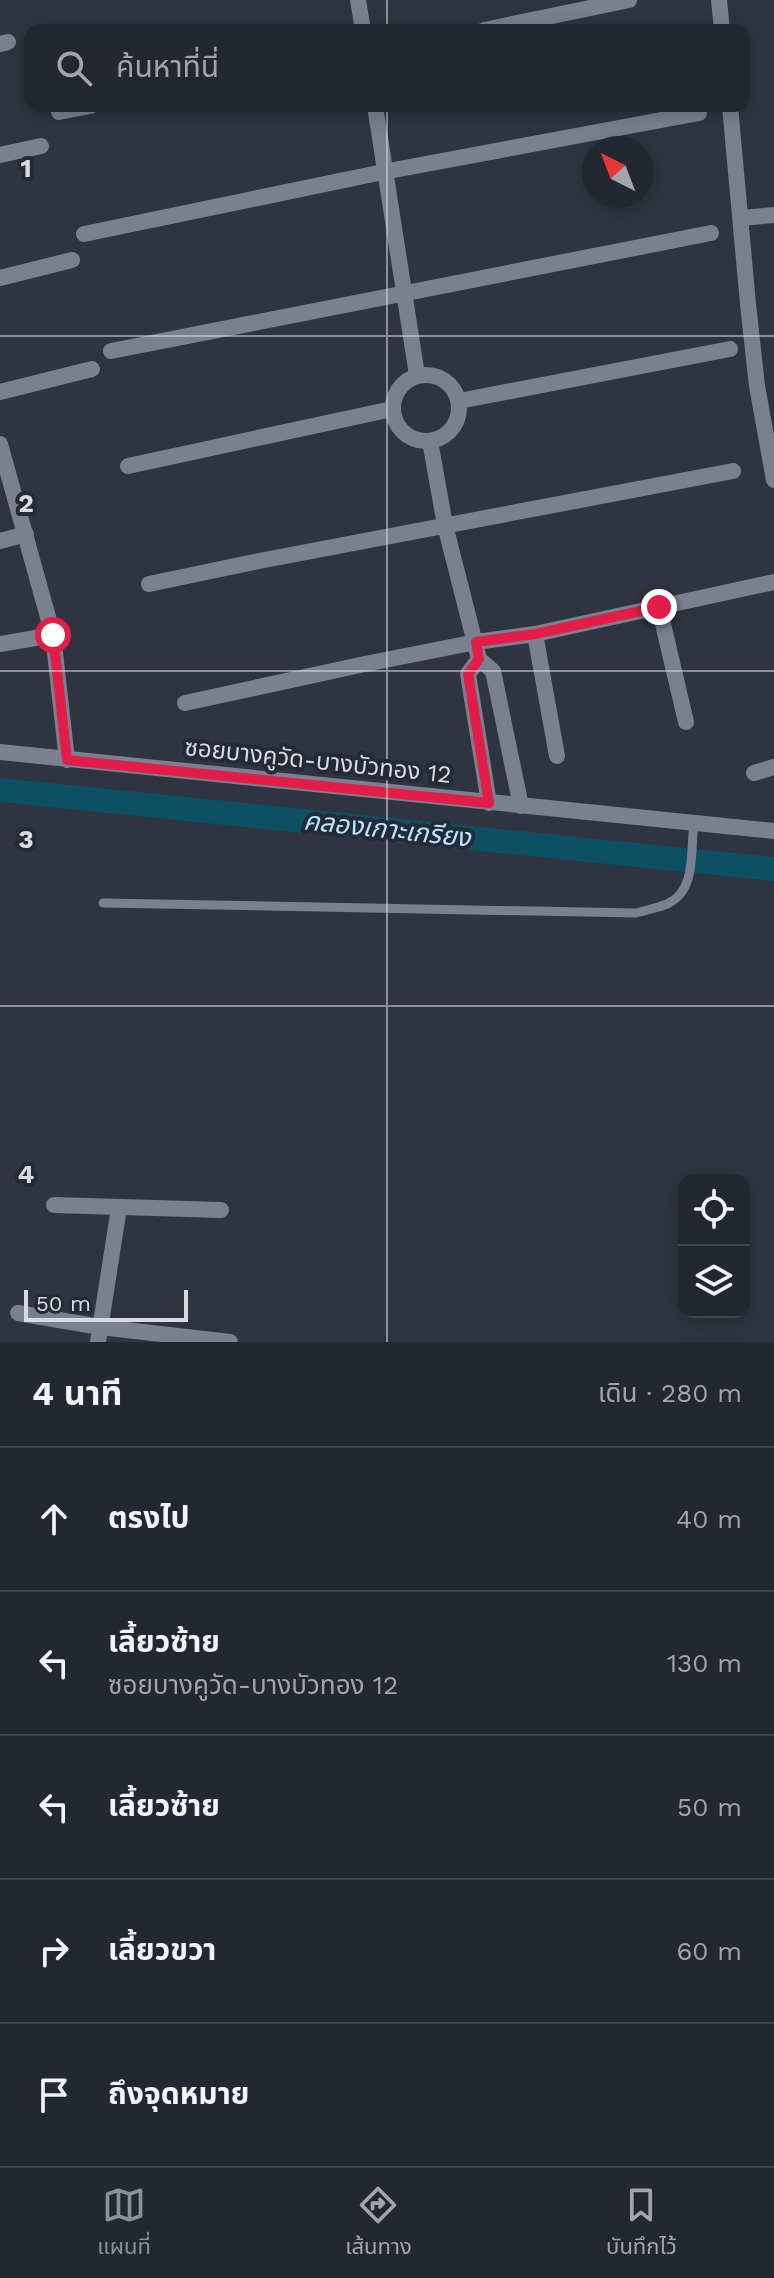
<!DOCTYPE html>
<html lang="th">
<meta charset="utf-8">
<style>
:root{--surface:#232730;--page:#2b2f38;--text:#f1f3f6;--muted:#a3a5ab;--line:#40444c;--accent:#8c9099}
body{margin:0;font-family:"Work Sans","Noto Sans Thai",sans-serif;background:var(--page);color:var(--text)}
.controls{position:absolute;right:24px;bottom:24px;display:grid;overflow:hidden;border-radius:16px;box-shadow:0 4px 20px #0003}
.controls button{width:72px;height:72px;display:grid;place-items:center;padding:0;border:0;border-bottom:2px solid var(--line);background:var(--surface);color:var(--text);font:40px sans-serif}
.compass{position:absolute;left:582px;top:136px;width:72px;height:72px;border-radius:50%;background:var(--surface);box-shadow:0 4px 20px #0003;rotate:318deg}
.scale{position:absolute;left:24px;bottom:20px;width:164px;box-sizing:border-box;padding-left:8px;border:4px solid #d8dbe3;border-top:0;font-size:22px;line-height:28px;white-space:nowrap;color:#d8dbe3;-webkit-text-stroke:6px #252a36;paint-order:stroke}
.stop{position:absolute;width:24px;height:24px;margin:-18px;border:6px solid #e11d48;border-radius:50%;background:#fff}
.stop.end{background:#e11d48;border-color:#fff;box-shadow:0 2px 8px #0008}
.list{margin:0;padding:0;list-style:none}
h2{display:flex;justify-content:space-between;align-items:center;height:104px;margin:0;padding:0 32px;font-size:34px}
h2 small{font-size:26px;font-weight:400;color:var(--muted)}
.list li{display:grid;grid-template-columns:52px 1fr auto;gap:24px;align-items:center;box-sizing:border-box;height:144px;padding:0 32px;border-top:2px solid var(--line)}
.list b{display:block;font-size:30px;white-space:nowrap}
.list p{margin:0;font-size:26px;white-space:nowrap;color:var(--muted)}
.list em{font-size:26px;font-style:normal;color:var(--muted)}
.icon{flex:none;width:44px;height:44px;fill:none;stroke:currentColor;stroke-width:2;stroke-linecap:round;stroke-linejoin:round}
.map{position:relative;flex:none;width:774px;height:1342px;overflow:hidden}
.search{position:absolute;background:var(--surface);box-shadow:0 4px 20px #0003;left:24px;right:24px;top:24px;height:88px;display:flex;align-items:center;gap:20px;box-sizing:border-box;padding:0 28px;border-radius:16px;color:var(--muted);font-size:30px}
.sheet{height:824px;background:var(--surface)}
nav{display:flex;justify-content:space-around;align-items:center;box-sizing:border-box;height:112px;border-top:2px solid var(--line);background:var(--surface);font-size:22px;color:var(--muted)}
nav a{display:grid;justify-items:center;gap:4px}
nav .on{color:var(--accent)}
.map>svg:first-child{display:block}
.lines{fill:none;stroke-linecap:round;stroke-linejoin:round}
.canal{stroke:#0d4f63;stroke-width:24}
.lane{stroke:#7b808f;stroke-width:9}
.street{stroke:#7b808f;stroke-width:16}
.route{stroke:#e11d48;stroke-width:10}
.grid{fill:none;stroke:#d8dbe3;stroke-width:2;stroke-opacity:0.55}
.labels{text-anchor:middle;stroke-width:8;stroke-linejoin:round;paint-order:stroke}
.street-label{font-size:24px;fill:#d8dbe3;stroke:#252a36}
.water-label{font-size:26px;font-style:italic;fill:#b4e8fd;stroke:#252a36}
.grid-label{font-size:26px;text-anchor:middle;font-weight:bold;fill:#d8dbe3;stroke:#252a36;stroke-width:8;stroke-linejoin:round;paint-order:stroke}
</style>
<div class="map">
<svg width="774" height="1342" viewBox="0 0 774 1342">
<rect width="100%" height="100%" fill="#2f3440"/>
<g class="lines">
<path class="canal" d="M 0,790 L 774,869"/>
<path class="lane" d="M 103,903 L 636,913 C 646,910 657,908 667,904 C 697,891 690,851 694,823"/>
<path class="street" d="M 358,0 L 363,30
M 719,0 L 722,30
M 484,30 L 629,0
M 0,44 L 8,42
M 375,106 L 417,375
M 730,106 L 748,304 L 757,386 L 774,480
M 59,112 L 90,106
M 0,155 L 41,146
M 741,218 L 774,215
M 84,234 L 383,172 L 699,113
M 0,278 L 72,260
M 111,351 L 711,233
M393 408a33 33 0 1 1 66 0a33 33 0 1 1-66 0Z
M 0,392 L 92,369
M 459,401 L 730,349
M 430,441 L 445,525 L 479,659 L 493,671 L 521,806
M 0,444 L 53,635 L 67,760
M 128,466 L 392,409
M 0,541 L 26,534
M 149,584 L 259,561 L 733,471
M 659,607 L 686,722
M 535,634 L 557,756
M 0,644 L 53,635
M 479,659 L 468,674 L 489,803
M 185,703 L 365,664 L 476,642 L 535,634 L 774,582
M 0,752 L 774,831
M 754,773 L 774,767
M 54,1205 L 221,1210
M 18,1313 L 100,1327 L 230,1342
M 98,1342 L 119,1208"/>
</g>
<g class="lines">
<path class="route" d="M 53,635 L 67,760 L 489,803 L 468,674 L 479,659 L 476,642 L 535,634 L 659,607"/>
</g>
<path class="grid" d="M 387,0 L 387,30M 387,106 L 387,1342M 0,336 L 774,336M 0,671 L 774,671M 0,1006 L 774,1006"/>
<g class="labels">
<g class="street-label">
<text transform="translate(318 761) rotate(6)" y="8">ซอยบางคูวัด-บางบัวทอง 12</text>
</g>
<g class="water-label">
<text transform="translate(387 829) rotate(6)" y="9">คลองเกาะเกรียง</text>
</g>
</g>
<g class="grid-label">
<text x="26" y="177">1</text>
<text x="26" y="512">2</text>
<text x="26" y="848">3</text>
<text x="26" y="1183">4</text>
</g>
</svg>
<div class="controls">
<button><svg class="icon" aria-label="locate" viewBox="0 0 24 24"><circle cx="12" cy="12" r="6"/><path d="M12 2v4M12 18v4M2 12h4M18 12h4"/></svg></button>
<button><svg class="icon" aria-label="layers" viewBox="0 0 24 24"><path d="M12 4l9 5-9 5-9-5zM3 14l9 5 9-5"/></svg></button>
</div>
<svg class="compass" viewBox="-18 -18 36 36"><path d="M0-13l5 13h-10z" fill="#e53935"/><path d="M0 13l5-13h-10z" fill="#a3a5ab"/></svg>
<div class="scale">50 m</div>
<div class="stop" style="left:53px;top:635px"></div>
<div class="stop end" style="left:659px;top:607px"></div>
<div class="search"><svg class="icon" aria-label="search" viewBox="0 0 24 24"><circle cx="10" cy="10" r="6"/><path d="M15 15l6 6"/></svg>ค้นหาที่นี่</div>
</div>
<section class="sheet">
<h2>4 นาที<small>เดิน · 280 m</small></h2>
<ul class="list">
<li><svg class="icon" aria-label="ahead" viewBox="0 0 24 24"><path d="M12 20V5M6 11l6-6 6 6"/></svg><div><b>ตรงไป</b></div><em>40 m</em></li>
<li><svg class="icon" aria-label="left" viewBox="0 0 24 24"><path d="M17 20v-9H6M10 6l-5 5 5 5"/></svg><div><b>เลี้ยวซ้าย</b><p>ซอยบางคูวัด-บางบัวทอง 12</p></div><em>130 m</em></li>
<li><svg class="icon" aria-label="left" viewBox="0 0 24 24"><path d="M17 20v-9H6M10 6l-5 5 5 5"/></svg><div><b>เลี้ยวซ้าย</b></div><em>50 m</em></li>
<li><svg class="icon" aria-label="right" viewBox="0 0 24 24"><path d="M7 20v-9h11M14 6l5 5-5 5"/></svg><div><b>เลี้ยวขวา</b></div><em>60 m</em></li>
<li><svg class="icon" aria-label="arrive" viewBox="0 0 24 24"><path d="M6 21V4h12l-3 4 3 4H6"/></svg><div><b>ถึงจุดหมาย</b></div></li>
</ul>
</section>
<nav>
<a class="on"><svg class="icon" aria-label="map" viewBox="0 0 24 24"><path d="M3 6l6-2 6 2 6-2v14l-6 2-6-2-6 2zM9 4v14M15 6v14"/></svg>แผนที่</a>
<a><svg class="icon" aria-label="directions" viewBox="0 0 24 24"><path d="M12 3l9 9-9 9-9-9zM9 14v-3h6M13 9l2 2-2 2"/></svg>เส้นทาง</a>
<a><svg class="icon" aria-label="saved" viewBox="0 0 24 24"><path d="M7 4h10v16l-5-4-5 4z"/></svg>บันทึกไว้</a>
</nav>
